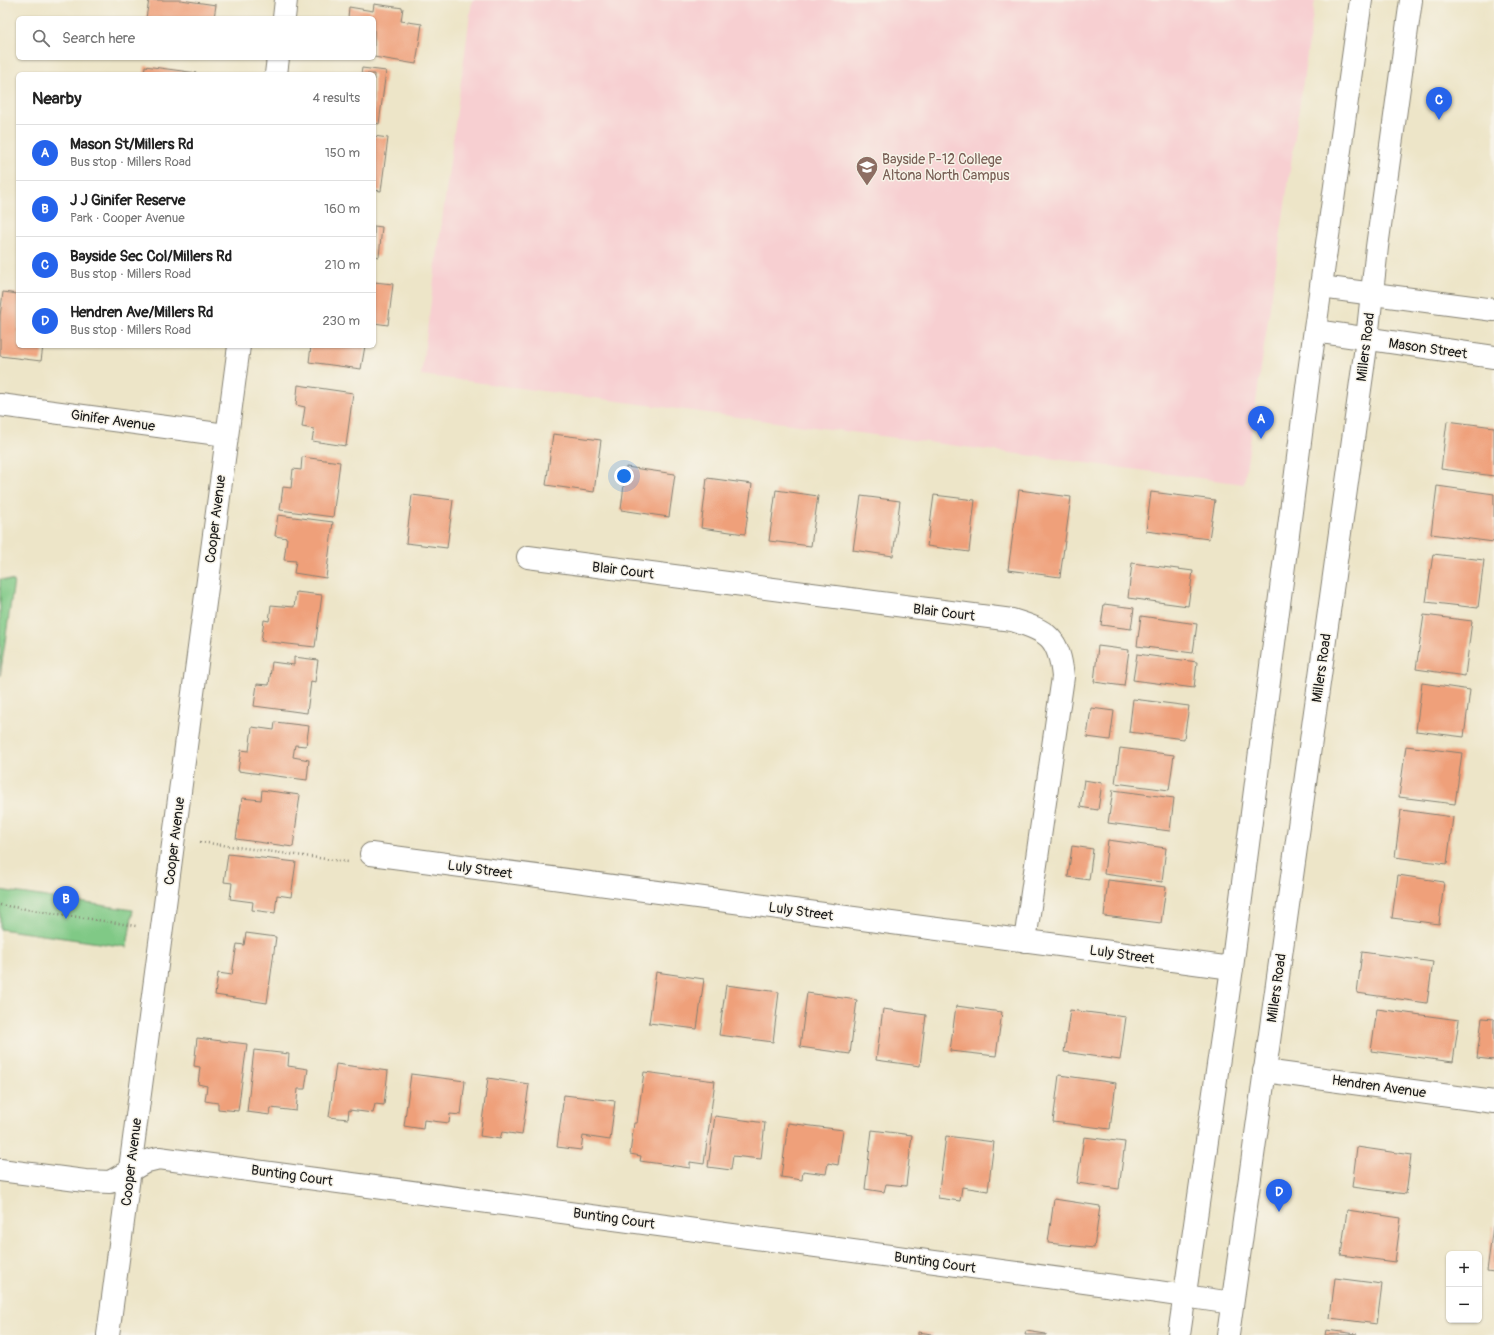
<!DOCTYPE html>
<meta charset="utf-8">
<style>
:root{--surface:#fff;--page:#f2f2f2;--text:#222;--muted:#767676;--line:#e0e0e0;--accent:#2563eb}
body{margin:0;font-family:Pangolin,sans-serif;background:var(--page);color:var(--text)}
.controls{position:absolute;right:12px;bottom:12px;display:grid;overflow:hidden;border-radius:6px;box-shadow:0 1px 3px #0004}
.controls button{width:36px;height:36px;display:grid;place-items:center;padding:0;border:0;border-bottom:1px solid var(--line);background:var(--surface);color:var(--text);font:20px sans-serif}
.you{position:absolute;left:624px;top:476px;width:14px;height:14px;margin:-10px;border:3px solid #fff;border-radius:50%;background:#1a73e8;box-shadow:0 0 0 6px #1a73e833}
.badge{display:grid;place-items:center;width:26px;height:26px;border-radius:50%;background:var(--accent);color:#fff;font-size:13px;font-weight:700}
.pin{position:absolute;translate:-50% -33px;filter:drop-shadow(0 1px 2px #0008)}
.pin::after{content:'';position:absolute;top:21px;width:14px;height:12px;background:inherit;clip-path:polygon(0 0,100% 0,50% 100%)}
.list{margin:0;padding:0;list-style:none}
h2{display:flex;justify-content:space-between;align-items:center;height:52px;margin:0;padding:0 16px;font-size:17px}
h2 small{font-size:13px;font-weight:400;color:var(--muted)}
.list li{display:grid;grid-template-columns:26px 1fr auto;gap:12px;align-items:center;box-sizing:border-box;height:56px;padding:0 16px;border-top:1px solid var(--line)}
.list b{display:block;font-size:15px;white-space:nowrap}
.list p{margin:0;font-size:13px;white-space:nowrap;color:var(--muted)}
.list em{font-size:13px;font-style:normal;color:var(--muted)}
.icon{flex:none;width:22px;height:22px;fill:none;stroke:currentColor;stroke-width:2;stroke-linecap:round;stroke-linejoin:round}
.map{position:relative;flex:none;width:1494px;height:1335px;overflow:hidden}
.search{position:absolute;background:var(--surface);box-shadow:0 1px 3px #0004;left:16px;top:16px;width:360px;height:44px;display:flex;align-items:center;gap:10px;box-sizing:border-box;padding:0 14px;border-radius:6px;color:var(--muted);font-size:15px}
.panel{position:absolute;background:var(--surface);box-shadow:0 1px 3px #0004;left:16px;top:72px;width:360px;height:276px;border-radius:6px}
.map>svg:first-child{display:block}
.built{fill:#f7cfd1}
.green{fill:#80c986;stroke:#4e7251}
.building{fill:#efa07a}
.lines{fill:none;stroke-linecap:round;stroke-linejoin:round}
.minor-casing{stroke:#848072;stroke-width:24}
.major-casing{stroke:#848072;stroke-width:24}
.path{stroke:#848072;stroke-width:2.5;stroke-dasharray:1 3;stroke-linecap:butt}
.minor{stroke:#fff;stroke-width:22}
.major{stroke:#fff;stroke-width:22}
.labels{text-anchor:middle;stroke-width:3;stroke-linejoin:round;paint-order:stroke}
.education-label{font-size:14px;fill:#785e54;stroke:#f7f3e8;text-anchor:start}
.street-label{font-size:14px;fill:#1c1c1c;stroke:#f7f3e8}
</style>
<div class="map">
<svg width="1494" height="1335" viewBox="0 0 1494 1335">
<rect width="100%" height="100%" fill="#f7f3e8"/>
<filter id="ink" filterUnits="userSpaceOnUse"><feTurbulence type="fractalNoise" baseFrequency=".025" numOctaves="2"/><feDisplacementMap in="SourceGraphic" scale="8" xChannelSelector="R" yChannelSelector="G"/><feConvolveMatrix kernelMatrix="1 2 1 2 8 2 1 2 1" color-interpolation-filters="sRGB"/></filter>
<filter id="wash" filterUnits="userSpaceOnUse"><feTurbulence type="fractalNoise" baseFrequency=".012" numOctaves="4" result="noise"/><feDisplacementMap in="SourceGraphic" scale="16" xChannelSelector="R" yChannelSelector="G"/><feGaussianBlur stdDeviation="0.9" result="paint"/><feColorMatrix in="noise" values="0 0 0 0 0 0 0 0 0 0 0 0 0 0 0 0 0 1.4 0 .05"/><feComposite in="paint" operator="in"/></filter>
<g filter="url(#wash)">
<rect width="100%" height="100%" fill="#ede5c8"/>
<path class="built" d="M 472,0 L 1315,0 L 1244,484 L 421,375 Z"/>
<path class="green" d="M 0,579 L 14,581 L 0,676 Z
M 0,890 L 133,910 L 127,947 L 0,929 Z"/>
<g id="blocks">
<path class="building" d="M 149,0 L 181,0 L 216,5 L 214,18 L 146,18 Z
M 374,4 L 403,8 L 401,21 L 422,24 L 416,64 L 374,57 L 374,18 L 348,18 L 349,7 L 373,11 Z
M 145,66 L 197,73 L 197,74 L 144,74 Z
M 362,68 L 386,71 L 379,124 L 374,123 L 374,74 L 361,74 Z
M 374,136 L 388,138 L 381,191 L 374,190 Z
M 374,226 L 382,227 L 379,257 L 374,256 Z
M 374,282 L 393,284 L 388,325 L 374,323 Z
M 3,292 L 18,294 L 18,346 L 43,346 L 41,361 L 0,356 L 0,316 Z
M 311,346 L 365,346 L 361,369 L 309,362 Z
M 298,385 L 353,393 L 346,446 L 312,441 L 314,429 L 302,427 L 305,407 L 296,405 Z
M 1447,421 L 1494,427 L 1494,476 L 1441,469 Z
M 553,434 L 601,440 L 594,492 L 546,485 Z
M 302,457 L 340,462 L 333,517 L 280,510 L 283,487 L 291,488 L 293,469 L 301,470 Z
M 626,467 L 675,474 L 669,517 L 621,510 Z
M 707,478 L 752,484 L 745,534 L 701,528 Z
M 1437,486 L 1494,494 L 1494,542 L 1431,534 Z
M 776,490 L 818,496 L 811,546 L 769,541 Z
M 1019,490 L 1071,497 L 1060,577 L 1008,570 Z
M 1151,492 L 1215,500 L 1209,539 L 1146,531 Z
M 412,495 L 453,500 L 447,548 L 406,543 Z
M 934,495 L 975,500 L 969,552 L 927,546 Z
M 861,496 L 900,501 L 893,556 L 853,550 Z
M 278,515 L 333,522 L 326,578 L 294,573 L 296,561 L 284,560 L 287,538 L 275,536 Z
M 1433,554 L 1484,560 L 1478,608 L 1426,602 Z
M 1132,563 L 1193,571 L 1188,606 L 1128,598 Z
M 296,592 L 322,595 L 315,647 L 261,641 L 264,620 L 269,621 L 271,605 L 294,607 Z
M 1104,604 L 1134,608 L 1131,629 L 1101,625 Z
M 1424,615 L 1472,621 L 1465,676 L 1416,669 Z
M 1141,616 L 1197,624 L 1193,653 L 1137,646 Z
M 1098,646 L 1129,650 L 1124,686 L 1094,682 Z
M 1137,654 L 1197,662 L 1194,688 L 1133,680 Z
M 294,657 L 318,660 L 315,682 L 311,681 L 307,713 L 254,706 L 257,684 L 269,685 L 272,662 L 294,665 Z
M 1422,683 L 1470,690 L 1464,737 L 1416,731 Z
M 1133,699 L 1189,706 L 1184,739 L 1129,732 Z
M 1091,708 L 1114,711 L 1110,740 L 1087,737 Z
M 275,722 L 309,726 L 306,746 L 295,745 L 293,757 L 309,760 L 307,780 L 238,771 L 241,750 L 249,751 L 252,727 L 274,730 Z
M 1406,746 L 1462,753 L 1455,804 L 1399,797 Z
M 1120,748 L 1174,755 L 1169,790 L 1115,783 Z
M 1084,780 L 1102,783 L 1098,810 L 1080,807 Z
M 262,790 L 300,795 L 293,847 L 236,839 L 242,798 L 261,800 Z
M 1113,790 L 1174,798 L 1170,831 L 1108,823 Z
M 1401,810 L 1453,817 L 1447,864 L 1395,857 Z
M 1108,840 L 1166,848 L 1162,882 L 1104,874 Z
M 1072,846 L 1093,849 L 1089,880 L 1068,877 Z
M 228,854 L 296,862 L 291,897 L 277,895 L 275,913 L 252,910 L 253,902 L 230,899 L 232,883 L 224,882 Z
M 1398,875 L 1444,882 L 1439,924 L 1392,918 Z
M 1108,880 L 1166,887 L 1161,923 L 1104,916 Z
M 246,933 L 276,937 L 267,1003 L 215,995 L 218,973 L 232,975 L 237,944 L 244,945 Z
M 1362,952 L 1433,962 L 1427,1003 L 1357,993 Z
M 656,972 L 704,979 L 697,1029 L 649,1023 Z
M 726,985 L 779,992 L 773,1042 L 719,1035 Z
M 807,993 L 857,1000 L 850,1054 L 800,1047 Z
M 956,1006 L 1002,1012 L 996,1056 L 950,1051 Z
M 883,1009 L 926,1015 L 920,1066 L 876,1060 Z
M 1377,1009 L 1459,1020 L 1453,1062 L 1371,1051 Z
M 1070,1010 L 1126,1017 L 1120,1060 L 1064,1052 Z
M 1482,1018 L 1494,1019 L 1494,1060 L 1477,1058 Z
M 197,1038 L 247,1044 L 238,1111 L 218,1109 L 218,1103 L 205,1101 L 207,1086 L 198,1084 L 200,1067 L 194,1066 Z
M 254,1050 L 289,1054 L 288,1066 L 308,1069 L 305,1089 L 298,1089 L 296,1111 L 271,1108 L 270,1115 L 247,1112 Z
M 336,1064 L 388,1071 L 384,1105 L 375,1104 L 373,1113 L 349,1110 L 348,1119 L 329,1117 Z
M 644,1072 L 715,1081 L 704,1164 L 690,1162 L 690,1168 L 640,1161 L 641,1156 L 630,1154 L 634,1123 L 637,1123 Z
M 411,1074 L 465,1081 L 461,1115 L 450,1114 L 449,1123 L 424,1120 L 423,1129 L 404,1126 Z
M 1059,1075 L 1116,1083 L 1110,1129 L 1053,1122 Z
M 488,1078 L 529,1084 L 522,1135 L 502,1132 L 500,1139 L 480,1136 Z
M 564,1095 L 615,1101 L 610,1140 L 583,1136 L 581,1150 L 557,1147 Z
M 715,1116 L 765,1123 L 761,1159 L 733,1156 L 731,1170 L 708,1167 Z
M 788,1123 L 843,1130 L 838,1165 L 828,1163 L 826,1174 L 803,1171 L 802,1180 L 781,1177 Z
M 872,1130 L 912,1135 L 906,1186 L 886,1184 L 884,1192 L 865,1189 Z
M 946,1136 L 994,1142 L 988,1191 L 962,1187 L 960,1201 L 938,1198 Z
M 1084,1137 L 1125,1142 L 1119,1189 L 1077,1183 Z
M 1357,1147 L 1411,1155 L 1406,1194 L 1352,1187 Z
M 1054,1199 L 1100,1206 L 1094,1248 L 1048,1243 Z
M 1347,1210 L 1401,1218 L 1395,1262 L 1341,1255 Z
M 1493,1226 L 1494,1226 L 1494,1272 L 1487,1271 Z
M 1335,1278 L 1382,1284 L 1377,1324 L 1330,1318 Z
M 1326,1330 L 1357,1334 L 1357,1335 L 1325,1335 Z
M 1026,1331 L 1046,1334 L 1046,1335 L 1025,1335 Z
M 918,1332 L 932,1334 L 932,1335 L 918,1335 Z"/>
</g>
</g>
<g filter="url(#ink)">
<use href="#blocks" fill-opacity="0" stroke="#848072" stroke-width="1"/>
<g class="lines">
<g class="minor-casing">
<path id="minor" d="M 284,18 L 286,0
M 276,74 L 278,58
M 1321,287 L 1494,310
M 1315,331 L 1494,357
M 0,405 L 226,435
M 528,557 L 1012,620 C 1048,631 1059,637 1063,677 L 1025,941
M 371,854 L 1232,968
M 1264,1071 L 1494,1102
M 0,1170 L 85,1181 L 110,1182 L 147,1161 L 159,1158 L 1151,1291 L 1232,1303
M 108,1335 L 239,346"/>
</g>
<g class="major-casing">
<path id="major" d="M 1179,1335 L 1232,968 L 1309,372 L 1361,0
M 1228,1335 L 1367,339 L 1377,247 L 1411,0"/>
</g>
<path class="path" d="M 200,842 L 348,862
M 0,905 L 136,926"/>
<use href="#minor" class="minor"/>
<use href="#major" class="major"/>
</g>
</g>
<defs>
<g id="school-pin" transform="scale(1.15)"><path d="M0 17L-7.5 6A9.5 9.5 0 1 1 7.5 6Z" fill="#8d6e63" stroke="#f7f3e8"/><path d="M0-5L7-2L0 1L-7-2ZM-4 1L0 2.5L4 1V4Q0 6-4 4Z" fill="#fff"/></g>
</defs>
<g fill-rule="evenodd">
<use href="#school-pin" x="867" y="167"/>
</g>
<g class="labels">
<g class="education-label">
<text x="882" y="164">Bayside P-12 College<tspan x="882" dy="16">Altona North Campus</tspan></text>
</g>
<g class="street-label">
<text transform="translate(1365 347) rotate(-83)" y="5">Millers Road</text>
<text transform="translate(1428 348) rotate(8)" y="5">Mason Street</text>
<text transform="translate(113 420) rotate(8)" y="5">Ginifer Avenue</text>
<text transform="translate(215 519) rotate(-83)" y="5">Cooper Avenue</text>
<text transform="translate(623 570) rotate(7)" y="5">Blair Court</text>
<text transform="translate(944 612) rotate(7)" y="5">Blair Court</text>
<text transform="translate(1321 668) rotate(-82)" y="5">Millers Road</text>
<text transform="translate(174 841) rotate(-83)" y="5">Cooper Avenue</text>
<text transform="translate(480 869) rotate(8)" y="5">Luly Street</text>
<text transform="translate(801 911) rotate(8)" y="5">Luly Street</text>
<text transform="translate(1122 954) rotate(8)" y="5">Luly Street</text>
<text transform="translate(1276 988) rotate(-82)" y="5">Millers Road</text>
<text transform="translate(1379 1086) rotate(8)" y="5">Hendren Avenue</text>
<text transform="translate(131 1162) rotate(-83)" y="5">Cooper Avenue</text>
<text transform="translate(292 1175) rotate(8)" y="5">Bunting Court</text>
<text transform="translate(614 1218) rotate(8)" y="5">Bunting Court</text>
<text transform="translate(935 1262) rotate(8)" y="5">Bunting Court</text>
</g>
</g>
</svg>
<div class="controls">
<button>+</button>
<button>−</button>
</div>
<div class="you"></div>
<div class="pin badge" style="left:1261px;top:439px">A</div>
<div class="pin badge" style="left:66px;top:919px">B</div>
<div class="pin badge" style="left:1439px;top:120px">C</div>
<div class="pin badge" style="left:1279px;top:1212px">D</div>
<div class="search"><svg class="icon" aria-label="search" viewBox="0 0 24 24"><circle cx="10" cy="10" r="6"/><path d="M15 15l6 6"/></svg>Search here</div>
<section class="panel">
<h2>Nearby<small>4 results</small></h2>
<ul class="list">
<li><span class="badge">A</span><div><b>Mason St/Millers Rd</b><p>Bus stop · Millers Road</p></div><em>150 m</em></li>
<li><span class="badge">B</span><div><b>J J Ginifer Reserve</b><p>Park · Cooper Avenue</p></div><em>160 m</em></li>
<li><span class="badge">C</span><div><b>Bayside Sec Col/Millers Rd</b><p>Bus stop · Millers Road</p></div><em>210 m</em></li>
<li><span class="badge">D</span><div><b>Hendren Ave/Millers Rd</b><p>Bus stop · Millers Road</p></div><em>230 m</em></li>
</ul>
</section>
</div>
